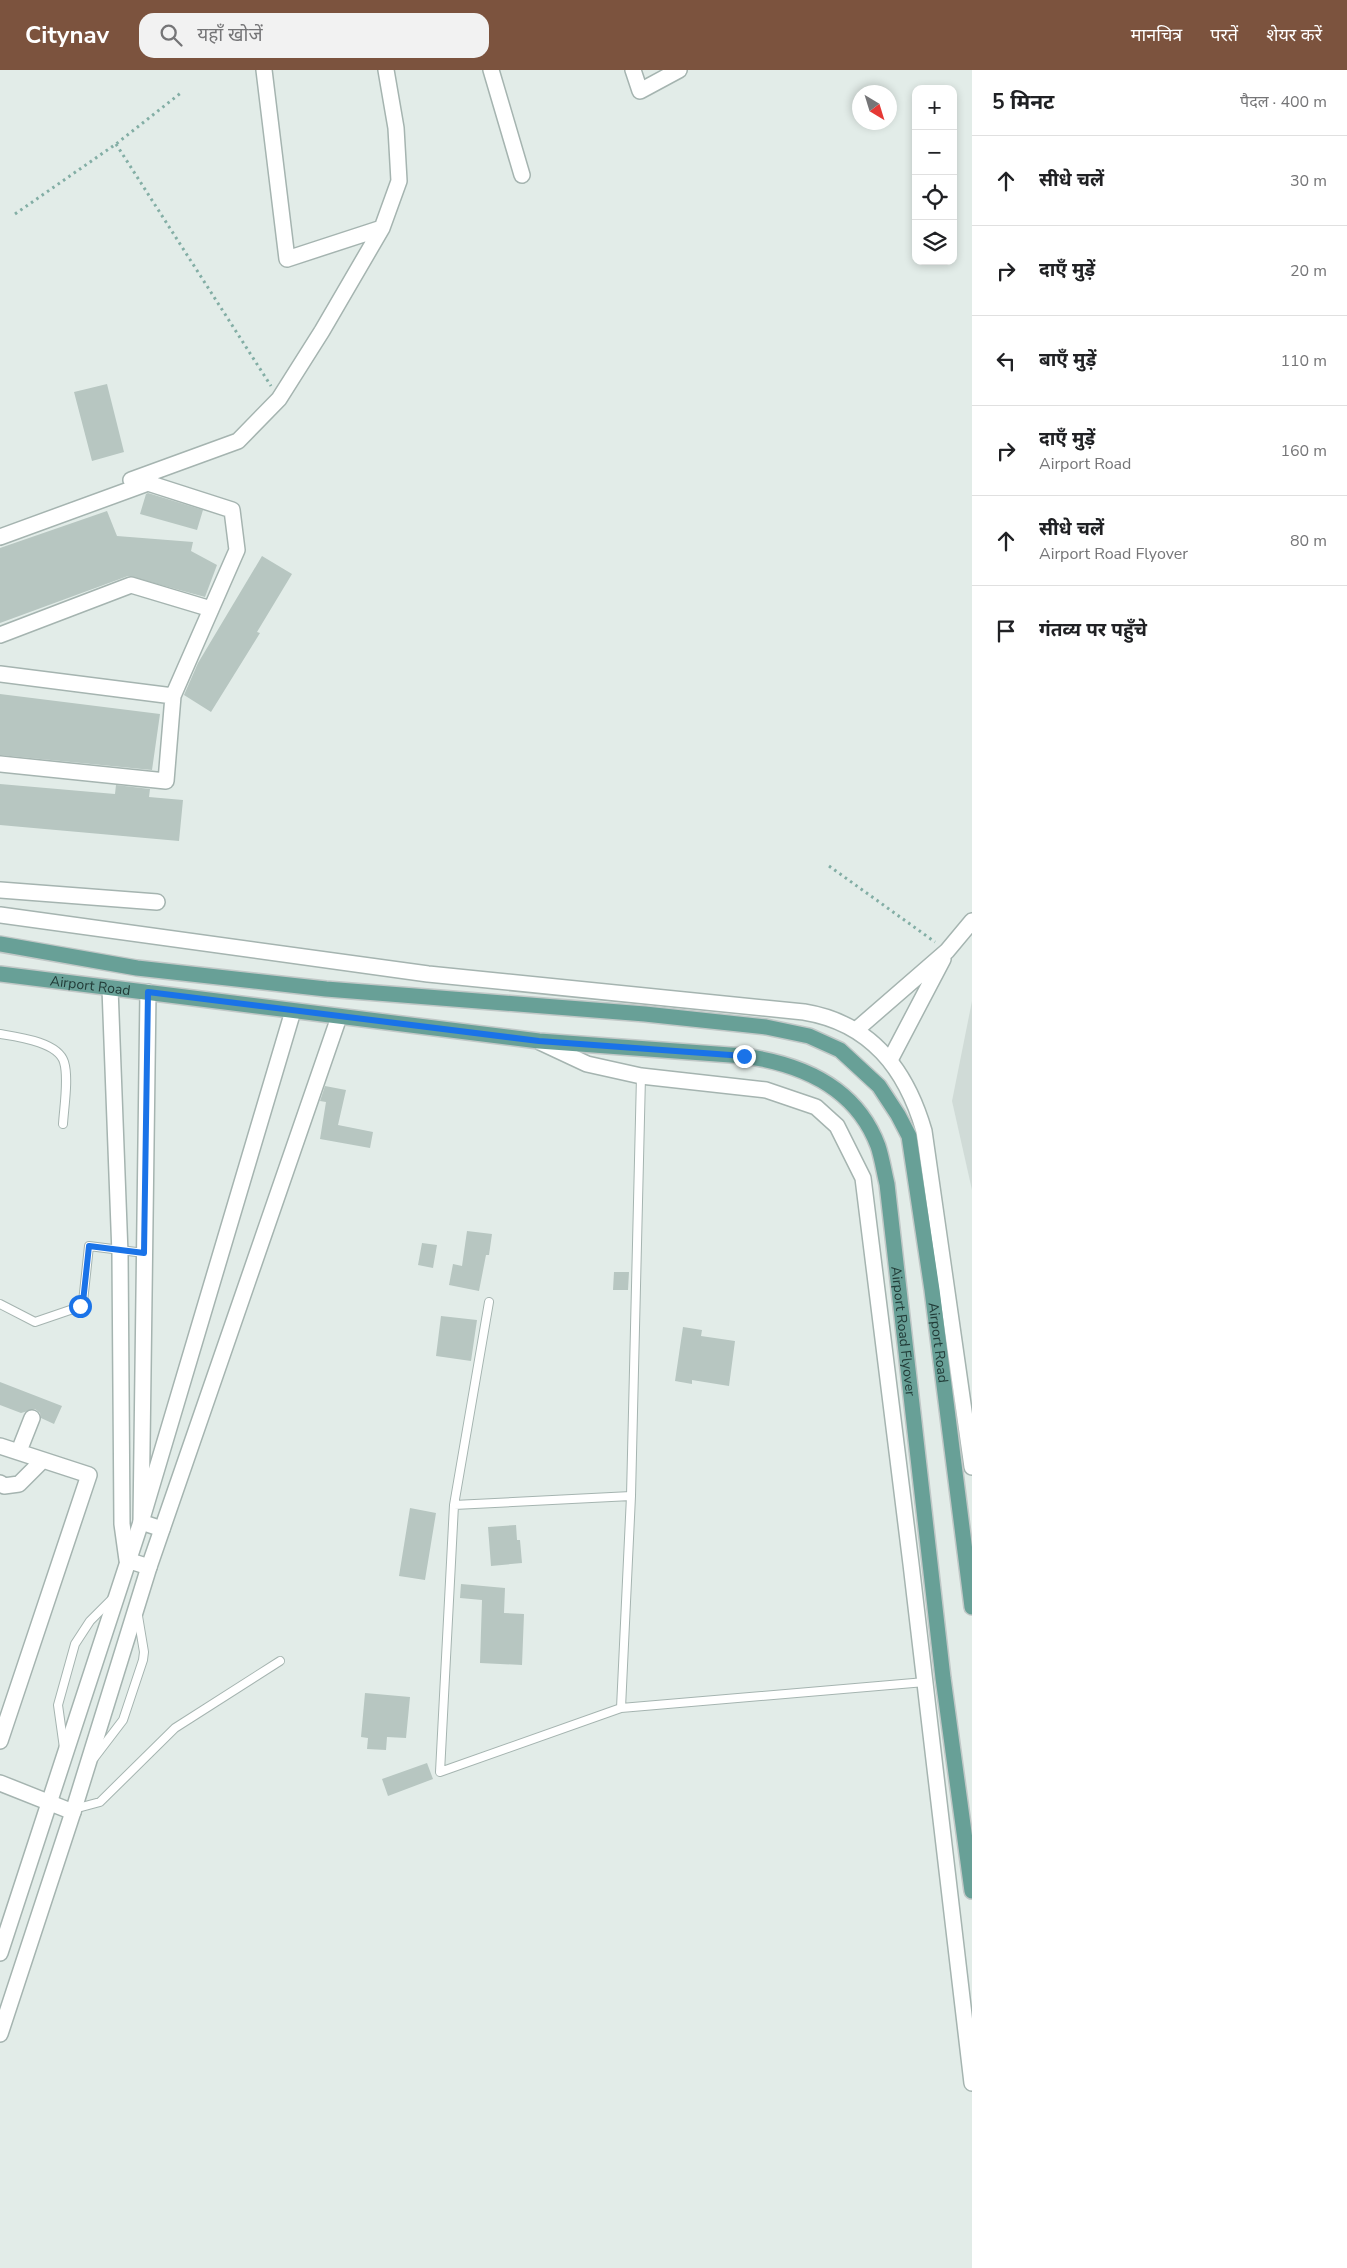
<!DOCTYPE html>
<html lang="hi">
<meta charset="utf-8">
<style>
:root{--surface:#fff;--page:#f2f2f2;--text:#202124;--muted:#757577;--line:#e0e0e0;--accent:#7c533e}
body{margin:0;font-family:"Nunito Sans","Noto Sans Devanagari",sans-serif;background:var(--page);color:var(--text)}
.controls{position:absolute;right:15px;top:15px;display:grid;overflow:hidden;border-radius:10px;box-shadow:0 2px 8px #0003}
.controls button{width:45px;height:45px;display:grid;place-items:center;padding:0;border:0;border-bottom:1px solid var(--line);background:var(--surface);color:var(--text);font:25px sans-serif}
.compass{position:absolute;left:852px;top:15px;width:45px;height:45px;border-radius:50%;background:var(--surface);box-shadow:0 2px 8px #0003;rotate:142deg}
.stop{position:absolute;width:15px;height:15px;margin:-11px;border:4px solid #1a73e8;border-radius:50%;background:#fff}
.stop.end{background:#1a73e8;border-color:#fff;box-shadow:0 1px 5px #0008}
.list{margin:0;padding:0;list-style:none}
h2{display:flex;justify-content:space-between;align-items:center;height:65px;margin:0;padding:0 20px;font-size:21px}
h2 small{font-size:16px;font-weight:400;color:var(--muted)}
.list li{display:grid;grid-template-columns:32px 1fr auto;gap:15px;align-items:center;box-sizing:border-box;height:90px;padding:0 20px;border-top:1px solid var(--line)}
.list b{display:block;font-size:19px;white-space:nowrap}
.list p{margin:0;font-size:16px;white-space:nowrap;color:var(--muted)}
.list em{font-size:16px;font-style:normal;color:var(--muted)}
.icon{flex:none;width:28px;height:28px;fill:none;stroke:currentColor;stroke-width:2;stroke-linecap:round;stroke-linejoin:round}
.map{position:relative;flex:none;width:972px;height:2198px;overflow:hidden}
header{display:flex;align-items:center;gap:30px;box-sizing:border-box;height:70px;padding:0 25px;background:var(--accent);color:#fff}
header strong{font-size:24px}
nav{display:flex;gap:28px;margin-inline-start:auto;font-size:18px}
.search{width:350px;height:45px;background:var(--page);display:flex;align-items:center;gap:12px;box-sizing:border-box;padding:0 18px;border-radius:15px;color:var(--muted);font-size:19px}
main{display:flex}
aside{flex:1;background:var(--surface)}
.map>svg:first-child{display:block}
.built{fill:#d0dbd7}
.building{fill:#b7c6c1}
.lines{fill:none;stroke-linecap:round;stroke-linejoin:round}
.service-casing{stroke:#a5b4b0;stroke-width:10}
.minor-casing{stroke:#a5b4b0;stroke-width:18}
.tertiary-casing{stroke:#a5b4b0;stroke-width:18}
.primary-casing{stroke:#c1c8c7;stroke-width:18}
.path{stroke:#83aea5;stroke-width:3;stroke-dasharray:2.5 4;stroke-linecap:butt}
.service{stroke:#fff;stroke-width:8}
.minor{stroke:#fff;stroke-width:15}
.tertiary{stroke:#fff;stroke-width:15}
.primary{stroke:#68a097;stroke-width:15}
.route{stroke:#1a73e8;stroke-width:6}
.labels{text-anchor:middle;stroke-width:4;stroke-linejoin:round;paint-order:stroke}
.street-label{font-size:14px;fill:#223c38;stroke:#f2f8f6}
</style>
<header>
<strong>Citynav</strong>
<div class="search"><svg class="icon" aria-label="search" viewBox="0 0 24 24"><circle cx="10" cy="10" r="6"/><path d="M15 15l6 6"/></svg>यहाँ खोजें</div>
<nav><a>मानचित्र</a><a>परतें</a><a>शेयर करें</a></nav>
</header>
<main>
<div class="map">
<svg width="972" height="2198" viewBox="0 0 972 2198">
<rect width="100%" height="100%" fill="#e2ece8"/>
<path class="built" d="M 972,931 L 972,1120 L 952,1031 Z"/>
<path class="building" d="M 107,314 L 124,382 L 92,391 L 74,322 Z
M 148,423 L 203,440 L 197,460 L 140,444 L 146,424 Z
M 107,441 L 117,466 L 193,472 L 191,481 L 217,495 L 205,527 L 128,506 L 0,553 L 0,478 Z
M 262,486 L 292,504 L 257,562 L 260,563 L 211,642 L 184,625 L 198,593 Z
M 0,624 L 160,644 L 152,700 L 0,685 Z
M 0,714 L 115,724 L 116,715 L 150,719 L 149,727 L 183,730 L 179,771 L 0,755 Z
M 325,1016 L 346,1020 L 338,1055 L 373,1062 L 370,1078 L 320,1069 L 326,1032 L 320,1031 Z
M 467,1161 L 492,1164 L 489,1185 L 486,1185 L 479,1221 L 449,1215 L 453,1194 L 462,1196 Z
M 422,1173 L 437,1175 L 433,1198 L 418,1195 Z
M 614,1202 L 629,1202 L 628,1220 L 613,1220 Z
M 441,1246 L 477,1250 L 471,1291 L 436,1286 Z
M 683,1257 L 702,1260 L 701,1266 L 735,1271 L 729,1316 L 692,1310 L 692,1314 L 675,1311 Z
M 0,1312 L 62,1336 L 54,1354 L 41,1348 L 40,1343 L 35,1339 L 21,1343 L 0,1335 Z
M 410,1438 L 436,1443 L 425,1510 L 399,1506 Z
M 516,1455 L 517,1470 L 520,1470 L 522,1493 L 491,1496 L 488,1457 Z
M 461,1514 L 505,1518 L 504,1543 L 524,1544 L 522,1595 L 480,1593 L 482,1530 L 460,1528 Z
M 365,1623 L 410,1627 L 406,1668 L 387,1667 L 386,1680 L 367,1679 L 368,1668 L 361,1667 Z
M 427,1693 L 433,1709 L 388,1726 L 382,1709 Z"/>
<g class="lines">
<g class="service-casing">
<path id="service" d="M 0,964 C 18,967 58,972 64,992 C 69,1008 64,1037 63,1054
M 489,1232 L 454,1435 L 440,1702 L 621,1638 L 925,1612
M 0,1234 L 35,1252 L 79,1237 L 83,1232 L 89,1176 L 144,1183
M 454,1435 L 631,1426
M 621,1638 L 631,1426 L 641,1006
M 64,1678 L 58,1635 L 75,1574 L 90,1551 L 112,1529
M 94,1688 L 123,1650 L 143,1590 L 144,1582 L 138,1546
M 74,1739 L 100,1732 L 175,1658 L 280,1591"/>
</g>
<g class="minor-casing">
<path id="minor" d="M 264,0 L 287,189 L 382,158
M 491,0 L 522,105
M 633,0 L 640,21 L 679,0
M 131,410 L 238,371 L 279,329 L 322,261 L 382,158 L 399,111 L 396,58 L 386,0
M 0,467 L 148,413 L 232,440 L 237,480 L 173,626 L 166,711 L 0,694
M 0,565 L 131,515 L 211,539
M 0,604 L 173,626
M 0,820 L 157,832
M 110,918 L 120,1184 L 122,1454 L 127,1490 L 149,1497
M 148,922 L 141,1452 L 162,1459
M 856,960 L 947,881 L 972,851
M 890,990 L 943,889
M 0,1376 L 89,1405 L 0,1671
M 19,1381 L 32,1348
M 0,1413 L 4,1416 L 19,1414 L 43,1390
M 0,1713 L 73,1742"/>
</g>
<g class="tertiary-casing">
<path id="tertiary" d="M 0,845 L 428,904 L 804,942 C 871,953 906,999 924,1061 L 972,1397
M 540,972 L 587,994 L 641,1006 L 766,1020 L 816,1037 L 837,1056 L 863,1108 L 911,1494 L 972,2013
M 0,1883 L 141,1452 L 293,941
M 0,1964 L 73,1742 L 149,1497 L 339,947"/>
</g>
<g class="primary-casing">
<g id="primary">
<path id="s1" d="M 0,874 L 137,898 L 326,919 L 645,944 L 766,957 L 809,966 L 840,980 L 879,1016 L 898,1045 L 909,1066 L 932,1220 L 972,1537"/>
<path id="s2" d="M 0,904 L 539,971 L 744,986 C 802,994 856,1017 878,1076 C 882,1088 884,1102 887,1114 L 943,1608 L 972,1821"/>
</g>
</g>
<path class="path" d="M 116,74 L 271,316
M 15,144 L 116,74 L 182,22
M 829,796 L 935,872"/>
<use href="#service" class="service"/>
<use href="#minor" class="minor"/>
<use href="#tertiary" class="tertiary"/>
<use href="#primary" class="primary"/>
</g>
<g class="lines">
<path class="route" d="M 80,1236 L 83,1232 L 89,1176 L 144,1183 L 148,922 L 539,971 L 744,986"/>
</g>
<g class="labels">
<g class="street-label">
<text dy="5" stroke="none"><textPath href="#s2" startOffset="91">Airport Road</textPath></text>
<text dy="5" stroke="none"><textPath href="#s2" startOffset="1106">Airport Road Flyover</textPath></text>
<text dy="5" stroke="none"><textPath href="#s1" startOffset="1169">Airport Road</textPath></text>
</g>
</g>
</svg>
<div class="controls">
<button>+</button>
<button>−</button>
<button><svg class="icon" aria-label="locate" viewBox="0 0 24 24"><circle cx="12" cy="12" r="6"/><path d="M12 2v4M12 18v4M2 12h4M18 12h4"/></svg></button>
<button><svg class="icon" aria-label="layers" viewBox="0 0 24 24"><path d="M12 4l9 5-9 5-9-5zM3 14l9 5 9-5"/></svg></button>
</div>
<svg class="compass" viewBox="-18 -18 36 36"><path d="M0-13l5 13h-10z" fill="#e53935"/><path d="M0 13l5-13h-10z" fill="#757577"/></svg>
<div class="stop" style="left:80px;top:1236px"></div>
<div class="stop end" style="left:744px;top:986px"></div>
</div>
<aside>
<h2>5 मिनट<small>पैदल · 400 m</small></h2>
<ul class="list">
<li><svg class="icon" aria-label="ahead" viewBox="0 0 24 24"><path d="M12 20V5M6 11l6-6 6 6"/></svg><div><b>सीधे चलें</b></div><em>30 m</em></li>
<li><svg class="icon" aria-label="right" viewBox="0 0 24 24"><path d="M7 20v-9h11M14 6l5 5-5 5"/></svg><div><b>दाएँ मुड़ें</b></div><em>20 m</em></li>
<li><svg class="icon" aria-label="left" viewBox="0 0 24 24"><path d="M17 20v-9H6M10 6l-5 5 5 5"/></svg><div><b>बाएँ मुड़ें</b></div><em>110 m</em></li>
<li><svg class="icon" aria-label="right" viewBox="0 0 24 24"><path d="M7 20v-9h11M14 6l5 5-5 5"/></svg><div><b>दाएँ मुड़ें</b><p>Airport Road</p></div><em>160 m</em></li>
<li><svg class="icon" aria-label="ahead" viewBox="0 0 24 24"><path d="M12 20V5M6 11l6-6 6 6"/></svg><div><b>सीधे चलें</b><p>Airport Road Flyover</p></div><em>80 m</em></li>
<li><svg class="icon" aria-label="arrive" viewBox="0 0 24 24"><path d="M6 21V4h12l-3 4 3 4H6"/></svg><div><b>गंतव्य पर पहुँचे</b></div></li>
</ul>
</aside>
</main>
